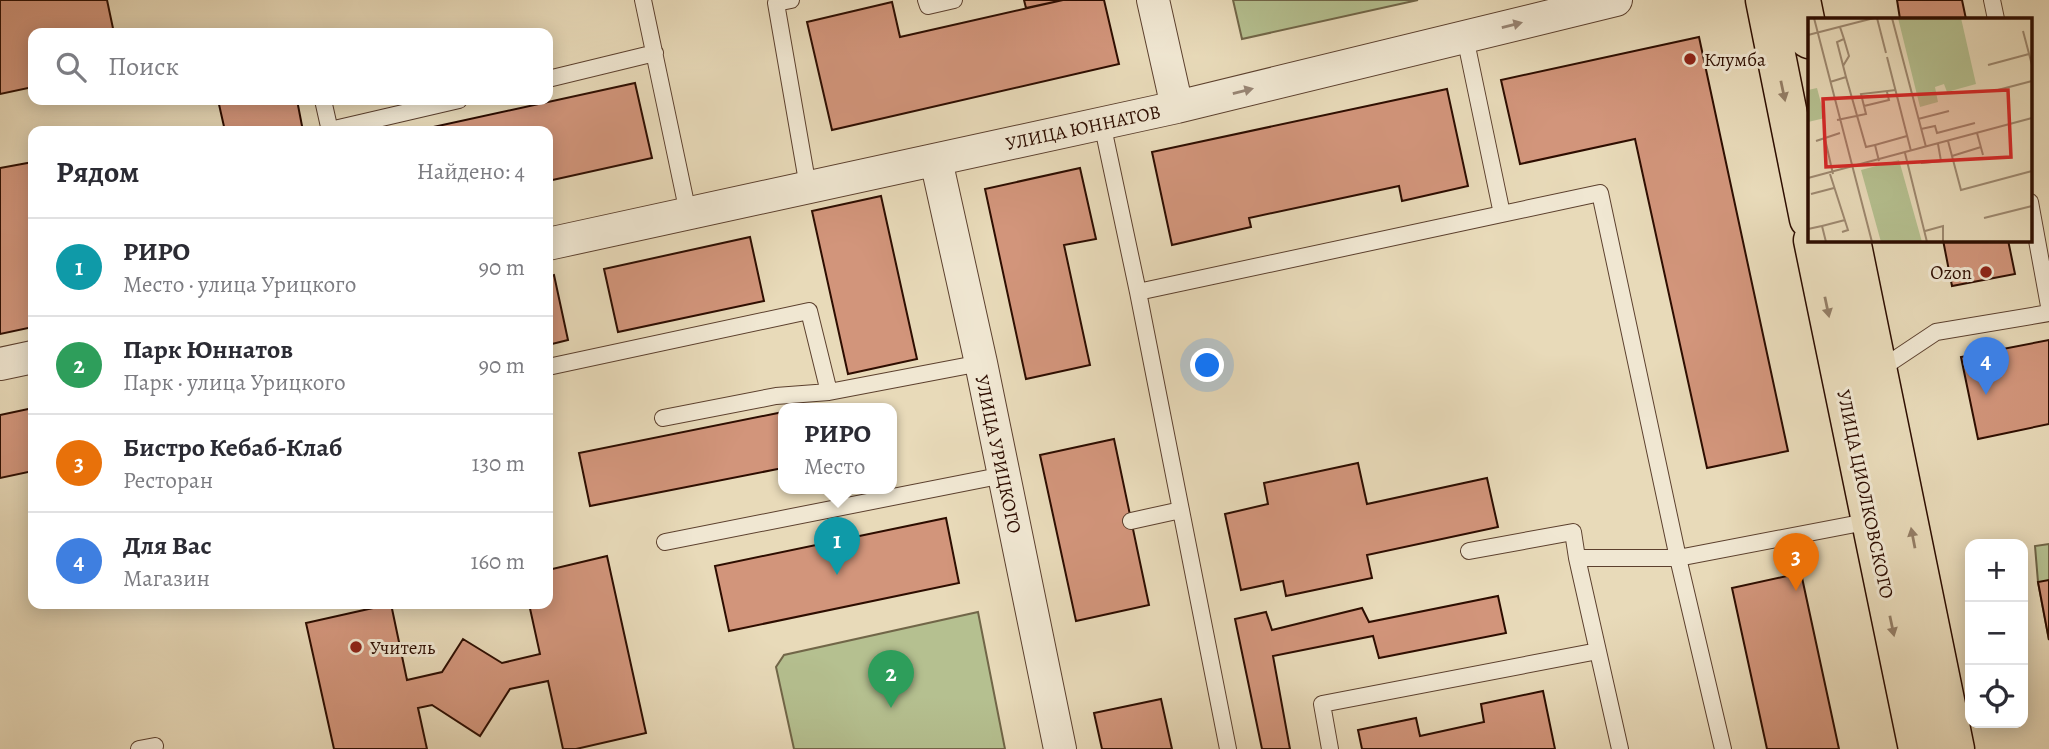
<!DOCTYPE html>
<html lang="ru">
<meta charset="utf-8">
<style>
:root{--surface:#fff;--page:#f2f2f3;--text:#2b2b33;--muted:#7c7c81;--line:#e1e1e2;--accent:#d93025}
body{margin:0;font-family:Alegreya,serif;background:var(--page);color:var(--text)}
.controls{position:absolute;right:21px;bottom:21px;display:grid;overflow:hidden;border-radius:14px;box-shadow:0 4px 18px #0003}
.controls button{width:63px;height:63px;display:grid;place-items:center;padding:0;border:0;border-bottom:2px solid var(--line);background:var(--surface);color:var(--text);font:35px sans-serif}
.you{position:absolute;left:1208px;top:366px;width:24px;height:24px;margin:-18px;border:5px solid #fff;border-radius:50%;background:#1a73e8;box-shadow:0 0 0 10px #1a73e833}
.badge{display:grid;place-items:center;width:46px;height:46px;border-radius:50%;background:var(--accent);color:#fff;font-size:23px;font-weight:700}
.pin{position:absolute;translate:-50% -58px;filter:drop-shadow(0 2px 4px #0008)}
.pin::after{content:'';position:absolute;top:37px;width:24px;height:21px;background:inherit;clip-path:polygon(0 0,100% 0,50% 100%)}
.popup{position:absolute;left:778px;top:403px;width:119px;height:91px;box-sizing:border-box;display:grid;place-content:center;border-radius:14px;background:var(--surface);filter:drop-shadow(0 2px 5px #0005);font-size:23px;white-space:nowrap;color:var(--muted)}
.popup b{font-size:26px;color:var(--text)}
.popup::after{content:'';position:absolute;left:50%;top:100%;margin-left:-14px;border:14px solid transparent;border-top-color:var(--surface)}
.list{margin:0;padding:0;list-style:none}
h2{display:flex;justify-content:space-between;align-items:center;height:91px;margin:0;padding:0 28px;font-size:30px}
h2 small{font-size:23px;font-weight:400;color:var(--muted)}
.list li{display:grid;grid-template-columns:46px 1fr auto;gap:21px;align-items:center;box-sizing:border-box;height:98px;padding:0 28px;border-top:2px solid var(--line)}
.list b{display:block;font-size:26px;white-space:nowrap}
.list p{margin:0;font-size:23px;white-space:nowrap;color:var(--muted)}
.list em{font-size:23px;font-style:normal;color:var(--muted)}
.icon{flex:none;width:38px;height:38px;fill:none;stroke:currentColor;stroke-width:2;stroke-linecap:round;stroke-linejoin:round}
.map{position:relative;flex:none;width:2049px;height:749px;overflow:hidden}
.search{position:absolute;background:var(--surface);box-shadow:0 4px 18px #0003;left:28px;top:28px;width:525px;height:77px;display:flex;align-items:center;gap:18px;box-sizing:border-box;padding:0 24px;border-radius:14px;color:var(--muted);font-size:26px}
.panel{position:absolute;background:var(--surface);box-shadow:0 4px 18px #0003;left:28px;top:126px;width:525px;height:483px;border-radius:14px}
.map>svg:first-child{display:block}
.green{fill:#b5c090;stroke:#716648;stroke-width:2}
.building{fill:#d2957b;stroke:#2d0d00;stroke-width:2}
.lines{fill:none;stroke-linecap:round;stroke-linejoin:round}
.lane-casing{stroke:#5c402e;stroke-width:18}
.street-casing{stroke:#5c402e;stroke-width:34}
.primary-casing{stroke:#2d0d00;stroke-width:41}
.lane{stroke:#f0e7d2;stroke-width:16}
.street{stroke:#f0e7d2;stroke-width:32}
.primary{stroke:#e8dab9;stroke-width:38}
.oneway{fill:#988574}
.oneway2{fill:#947e66}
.poi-dot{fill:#8f2418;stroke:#f0e7d2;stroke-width:2.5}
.labels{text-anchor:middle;stroke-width:6;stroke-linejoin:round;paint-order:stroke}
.poi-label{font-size:19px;fill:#2d0d00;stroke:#f0e7d2;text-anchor:start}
.street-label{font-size:19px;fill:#2d0d00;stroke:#f0e7d2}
.inset-road{fill:none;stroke:#9d886f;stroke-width:2}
.view{fill:#d62828;fill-opacity:0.15;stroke:#d62828;stroke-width:3.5}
.inset-edge{fill:none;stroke:#2d0d00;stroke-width:3.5}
</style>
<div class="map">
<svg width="2049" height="749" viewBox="0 0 2049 749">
<rect width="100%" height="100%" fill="#e8dab9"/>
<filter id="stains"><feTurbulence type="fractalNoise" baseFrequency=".00286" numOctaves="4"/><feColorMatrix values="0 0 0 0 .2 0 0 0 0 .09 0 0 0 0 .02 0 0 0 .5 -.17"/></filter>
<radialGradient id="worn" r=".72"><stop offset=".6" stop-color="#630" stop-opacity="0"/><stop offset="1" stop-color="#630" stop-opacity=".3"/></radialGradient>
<path class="green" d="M 1233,0 L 1418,0 L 1242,39 Z
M 2049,544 L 2049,640 L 2038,582 L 2035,546 Z
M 978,612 L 1005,749 L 794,749 L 776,667 L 784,655 Z"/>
<path class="building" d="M 0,0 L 107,0 L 114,33 L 33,33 L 33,87 L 0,94 Z
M 1024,0 L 1063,0 L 1026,8 Z
M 1063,0 L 1104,0 L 1119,64 L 832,130 L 807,22 L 892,2 L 900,37 Z
M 1897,0 L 1962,0 L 1966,19 L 1900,19 Z
M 1699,37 L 1788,451 L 1707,468 L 1635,139 L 1520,164 L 1501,80 Z
M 635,83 L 652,158 L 548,181 L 548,131 L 415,131 Z
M 1447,89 L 1468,186 L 1402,201 L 1399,186 L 1249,218 L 1251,227 L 1172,245 L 1152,152 Z
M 218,100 L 297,100 L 303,131 L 225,131 Z
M 33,162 L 33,327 L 0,334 L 0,168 Z
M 1080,168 L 1096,239 L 1064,245 L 1090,365 L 1026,379 L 985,189 Z
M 881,196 L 917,359 L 848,374 L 812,211 Z
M 750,237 L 764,301 L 618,332 L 604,269 Z
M 1943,240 L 2008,240 L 2015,274 L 1952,286 Z
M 554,275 L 568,340 L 548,345 L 548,277 Z
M 2049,340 L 2049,424 L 1978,439 L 1961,357 Z
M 33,408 L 33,471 L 0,478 L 0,415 Z
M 783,412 L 783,468 L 590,506 L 579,453 Z
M 1114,439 L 1149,605 L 1076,621 L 1040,455 Z
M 1358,463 L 1367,504 L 1487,478 L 1498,527 L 1367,555 L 1372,578 L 1286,596 L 1283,581 L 1241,590 L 1225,514 L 1268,504 L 1264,483 Z
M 946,518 L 959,583 L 729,631 L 715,566 Z
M 607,556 L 646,733 L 576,749 L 563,749 L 548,681 L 510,689 L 480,736 L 432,705 L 418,708 L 427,749 L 334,749 L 306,623 L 391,604 L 407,680 L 442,672 L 463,639 L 502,663 L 540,654 L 529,604 L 548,604 L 548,570 Z
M 1801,573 L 1839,749 L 1767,749 L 1732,588 Z
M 2049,580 L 2049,640 L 2038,582 Z
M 1498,596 L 1506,633 L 1379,658 L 1373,636 L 1273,656 L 1290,749 L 1262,749 L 1235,619 L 1266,612 L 1272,630 L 1362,608 L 1369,622 Z
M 1543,691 L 1555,749 L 1362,749 L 1358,730 L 1416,718 L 1420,736 L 1484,722 L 1481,704 Z
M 1161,699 L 1172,749 L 1102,749 L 1094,713 Z"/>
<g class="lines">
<g class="lane-casing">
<path id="lane" d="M 643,0 L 688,213
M 791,0 L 776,3 L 808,187
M 926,0 L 928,6 L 954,0
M 1992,0 L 1996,19
M 1465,37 L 1502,214 L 1600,193 L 1678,558 L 1723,749
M 548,79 L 655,53
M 323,100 L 330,131
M 1102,123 L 1138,292 L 1228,749
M 330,130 L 459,100
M 2030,202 L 2049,306
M 1138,292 L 1502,214
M 548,367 L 809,311 L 829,392 L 981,363
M 1879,370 L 1936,332 L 2049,313
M 663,418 L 776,396 L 829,392
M 1131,521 L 1181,510
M 665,542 L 1004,475
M 1469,551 L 1573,532 L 1577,558
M 139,749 L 155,746
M 1330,749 L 1322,704 L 1598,651
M 1620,749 L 1577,558 L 1678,558 L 1871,521"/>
</g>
<g class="street-casing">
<path id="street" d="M 1153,0 L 1177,107
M 936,160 L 981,363 L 1060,749
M 548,244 L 1177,107 L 1616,0
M 0,364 L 33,357"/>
</g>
<g class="primary-casing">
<path id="primary" d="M 1765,0 L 1809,219
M 1801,0 L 1809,39
M 1813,240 L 1918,749
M 1851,240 L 1955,749"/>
</g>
<use href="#lane" class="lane"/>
<use href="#street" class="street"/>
<use href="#primary" class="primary"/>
</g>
<defs><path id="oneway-solid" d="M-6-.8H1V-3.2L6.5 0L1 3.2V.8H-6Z" transform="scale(1.75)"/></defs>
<g class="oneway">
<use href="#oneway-solid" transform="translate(1512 25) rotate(-14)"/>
<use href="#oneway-solid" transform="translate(1243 91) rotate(-14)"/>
</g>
<g class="oneway2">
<use href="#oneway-solid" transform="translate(1783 91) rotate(78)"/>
<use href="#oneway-solid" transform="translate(1827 307) rotate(78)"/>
<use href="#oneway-solid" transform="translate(1913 538) rotate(-101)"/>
<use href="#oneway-solid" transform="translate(1892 626) rotate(78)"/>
</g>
<g class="poi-dot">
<circle cx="1690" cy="59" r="7"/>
<circle cx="1986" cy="272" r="7"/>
<circle cx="356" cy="647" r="7"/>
</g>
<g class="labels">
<g class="poi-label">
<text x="1704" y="66">Клумба</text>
<text x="1972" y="279" text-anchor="end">Ozon</text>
<text x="370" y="654">Учитель</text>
</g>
<g class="street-label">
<text transform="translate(1083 127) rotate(-12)" y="7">УЛИЦА ЮННАТОВ</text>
<text transform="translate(999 454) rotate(78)" y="7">УЛИЦА УРИЦКОГО</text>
<text transform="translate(1866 494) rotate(78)" y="7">УЛИЦА ЦИОЛКОВСКОГО</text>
</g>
</g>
<g transform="translate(1808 18)">
<rect width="224" height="224" fill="#e8dab9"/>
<path d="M 90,0 L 153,0 L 168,66 L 139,74 L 136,66 L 127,69 L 130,84 L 112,89 ZM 9,70 L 17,100 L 0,104 L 0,72 ZM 91,142 L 114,224 L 73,224 L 53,152 Z" fill="#b5c090"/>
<path class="inset-road" d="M 6,0 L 64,224M 69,0 L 78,35M 84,0 L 118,129M 32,9 L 36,21 L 29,24 L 38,59M 215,13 L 224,47M 0,17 L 66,0M 79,39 L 103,133M 180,47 L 221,36M 35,48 L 41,38 L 36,21M 22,64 L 38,59 L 58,129 L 67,127 L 71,143M 186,73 L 224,63M 56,88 L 81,82 L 79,74M 110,101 L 141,93M 29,102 L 58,96 L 53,76 L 88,72M 113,111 L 127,108 L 129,115 L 167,105M 169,115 L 175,137M 17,121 L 25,156M 8,123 L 32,115M 140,123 L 153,172 L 224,153M 67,127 L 99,118M 97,135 L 119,224M 144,138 L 173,129M 113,145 L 133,143 L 130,126M 22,156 L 40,212 L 34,214M 0,160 L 224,100M 3,176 L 26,170M 176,200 L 224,188M 14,208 L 37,202M 0,211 L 14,208 L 18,224M 117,213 L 135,208 L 135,224"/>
<path class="view" d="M 200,72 L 203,139 L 18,149 L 15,81 Z"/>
<rect width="224" height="224" class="inset-edge"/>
</g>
<rect width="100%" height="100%" filter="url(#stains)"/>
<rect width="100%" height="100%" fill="url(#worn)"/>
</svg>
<div class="controls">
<button>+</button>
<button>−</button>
<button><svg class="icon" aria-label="locate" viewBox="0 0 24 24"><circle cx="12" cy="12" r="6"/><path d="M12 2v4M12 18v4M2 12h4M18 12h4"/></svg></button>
</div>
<div class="you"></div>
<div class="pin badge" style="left:837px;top:575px;background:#0f9aa8">1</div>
<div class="popup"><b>РИРО</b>Место</div>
<div class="pin badge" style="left:891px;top:708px;background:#2e9e5b">2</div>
<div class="pin badge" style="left:1796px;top:591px;background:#e8710a">3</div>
<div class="pin badge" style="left:1986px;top:395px;background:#3f7fe0">4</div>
<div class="search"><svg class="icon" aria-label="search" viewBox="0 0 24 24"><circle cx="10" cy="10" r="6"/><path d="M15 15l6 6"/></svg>Поиск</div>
<section class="panel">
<h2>Рядом<small>Найдено: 4</small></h2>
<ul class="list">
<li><span class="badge" style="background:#0f9aa8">1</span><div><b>РИРО</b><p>Место · улица Урицкого</p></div><em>90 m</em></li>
<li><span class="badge" style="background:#2e9e5b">2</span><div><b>Парк Юннатов</b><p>Парк · улица Урицкого</p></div><em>90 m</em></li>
<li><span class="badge" style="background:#e8710a">3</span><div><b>Бистро Кебаб-Клаб</b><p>Ресторан</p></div><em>130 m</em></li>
<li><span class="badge" style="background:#3f7fe0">4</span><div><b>Для Вас</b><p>Магазин</p></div><em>160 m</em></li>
</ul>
</section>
</div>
